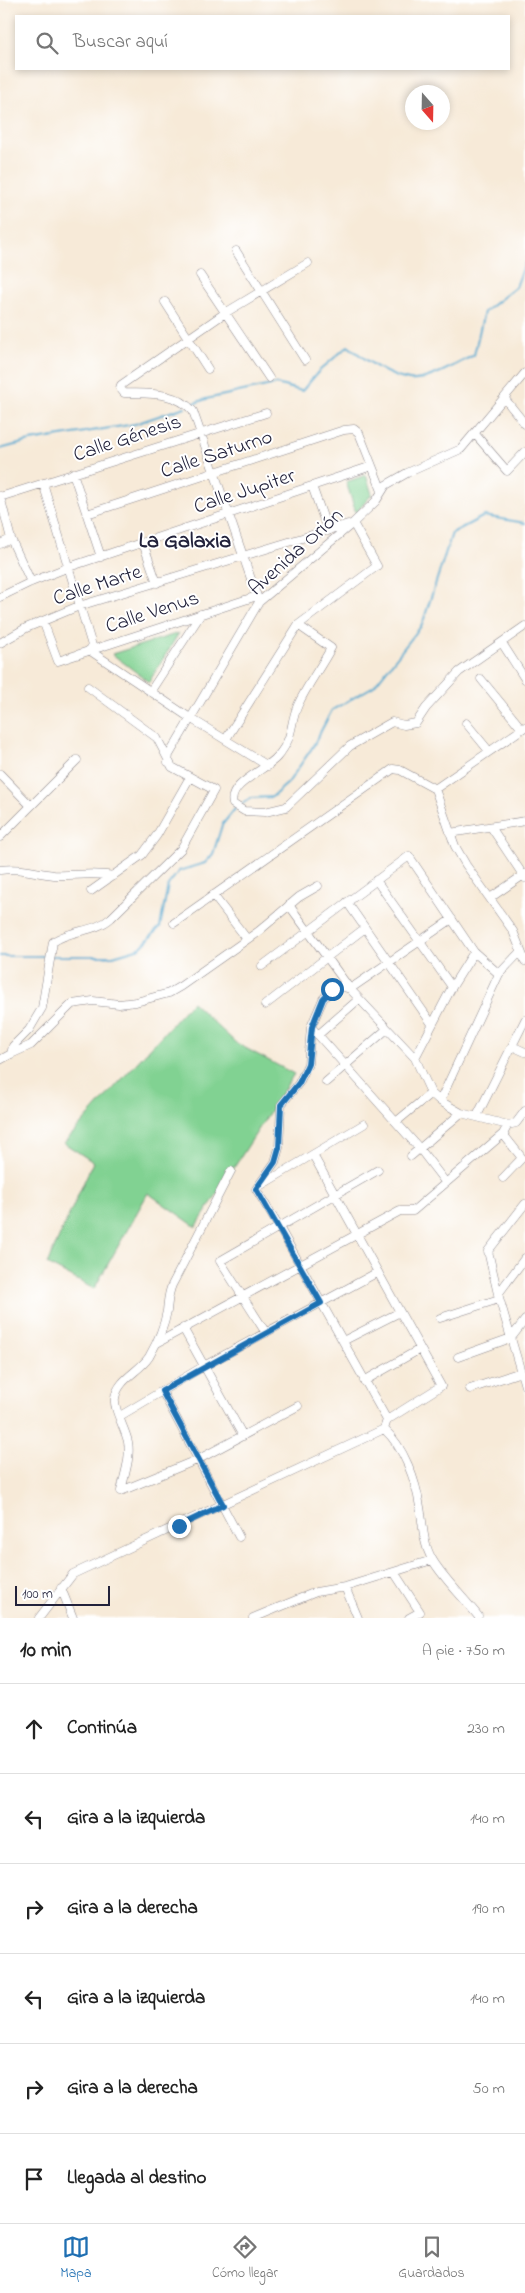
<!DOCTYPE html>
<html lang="es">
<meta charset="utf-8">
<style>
:root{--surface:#fff;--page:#f6f6f6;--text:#222;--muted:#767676;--line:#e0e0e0;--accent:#1f6fb2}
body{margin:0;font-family:"Indie Flower",sans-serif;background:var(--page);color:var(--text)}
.compass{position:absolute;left:405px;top:85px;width:45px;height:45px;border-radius:50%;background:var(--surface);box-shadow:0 2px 8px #0003;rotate:160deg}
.scale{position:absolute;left:15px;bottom:12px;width:95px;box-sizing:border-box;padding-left:5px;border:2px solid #22223b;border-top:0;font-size:14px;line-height:18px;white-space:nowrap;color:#22223b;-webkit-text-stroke:4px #fff;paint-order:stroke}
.stop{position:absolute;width:15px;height:15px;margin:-11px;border:4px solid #1f6fb2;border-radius:50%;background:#fff}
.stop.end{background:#1f6fb2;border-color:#fff;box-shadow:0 1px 5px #0008}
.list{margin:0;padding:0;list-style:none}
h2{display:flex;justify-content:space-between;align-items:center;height:65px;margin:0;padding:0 20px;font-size:21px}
h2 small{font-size:16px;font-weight:400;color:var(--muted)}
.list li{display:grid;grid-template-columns:32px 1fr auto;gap:15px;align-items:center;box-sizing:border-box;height:90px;padding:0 20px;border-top:1px solid var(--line)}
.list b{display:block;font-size:19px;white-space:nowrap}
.list em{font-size:16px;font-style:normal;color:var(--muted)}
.icon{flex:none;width:28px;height:28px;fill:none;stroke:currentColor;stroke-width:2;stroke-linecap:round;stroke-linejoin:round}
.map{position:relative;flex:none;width:525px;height:1618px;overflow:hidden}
.search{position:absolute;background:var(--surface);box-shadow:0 2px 8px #0003;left:15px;right:15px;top:15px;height:55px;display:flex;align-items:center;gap:12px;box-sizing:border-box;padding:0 18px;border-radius:0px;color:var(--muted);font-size:19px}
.sheet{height:605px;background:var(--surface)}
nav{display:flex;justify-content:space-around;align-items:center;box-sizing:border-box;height:70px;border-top:1px solid var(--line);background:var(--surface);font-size:14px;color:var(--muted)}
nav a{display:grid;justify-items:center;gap:2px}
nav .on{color:var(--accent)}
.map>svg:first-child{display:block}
.green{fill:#81d292;stroke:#527a66}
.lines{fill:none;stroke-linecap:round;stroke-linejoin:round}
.stream{stroke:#53a8cf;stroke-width:2}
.minor-casing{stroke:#8c868a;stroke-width:9}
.minor{stroke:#fff;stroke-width:8}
.route{stroke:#1f6fb2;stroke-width:6}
.labels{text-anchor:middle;stroke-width:4;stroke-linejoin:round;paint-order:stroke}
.street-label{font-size:21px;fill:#22223b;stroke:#fff}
.neighbourhood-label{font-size:22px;font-weight:bold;fill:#22223b;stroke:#fff}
</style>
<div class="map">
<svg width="525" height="1618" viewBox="0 0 525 1618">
<rect width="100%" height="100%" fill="#fff"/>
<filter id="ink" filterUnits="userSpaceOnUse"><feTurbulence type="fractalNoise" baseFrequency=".02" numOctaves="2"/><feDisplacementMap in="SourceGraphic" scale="10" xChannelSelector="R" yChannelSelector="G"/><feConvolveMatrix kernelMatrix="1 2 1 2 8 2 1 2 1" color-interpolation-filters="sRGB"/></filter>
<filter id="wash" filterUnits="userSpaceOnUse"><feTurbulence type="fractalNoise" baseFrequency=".0096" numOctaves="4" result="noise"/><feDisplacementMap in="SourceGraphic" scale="20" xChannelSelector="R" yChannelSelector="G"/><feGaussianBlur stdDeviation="1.12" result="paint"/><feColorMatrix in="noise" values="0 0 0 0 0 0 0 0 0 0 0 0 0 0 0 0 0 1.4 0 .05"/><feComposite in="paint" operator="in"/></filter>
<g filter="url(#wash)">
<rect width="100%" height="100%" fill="#f7ead8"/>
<path class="green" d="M 366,475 L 372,494 L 356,513 L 346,482 Z
M 179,633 L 149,682 L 112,654 Z
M 192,1002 L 236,1043 L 294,1074 L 196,1227 L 148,1193 L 94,1289 L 47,1264 L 93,1162 L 64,1143 Z"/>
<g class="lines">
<path class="stream" d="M 189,405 L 206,399 L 276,384 L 302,391 L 319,371 L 348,346 C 366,360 386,376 409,380 C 425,383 460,362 474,355 L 484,312 L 516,287 L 525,263
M 0,449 L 30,441 L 135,424 L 185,407
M 240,805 L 251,798 L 272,797 L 288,783 L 312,748 L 332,710 L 374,686 L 422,625 L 452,533 L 484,516 L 525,523
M 0,956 L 47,956
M 52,956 L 113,956 L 140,948 L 160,927 L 168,885 L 179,871 L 205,863 L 213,854 L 222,825 L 235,809"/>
</g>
</g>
<g filter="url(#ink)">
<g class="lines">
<g class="minor-casing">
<path id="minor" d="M 236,251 L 305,360
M 200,275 L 269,378
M 165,302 L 208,369
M 505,399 L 525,424
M 475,434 L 507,471 L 525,452
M 73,473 L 101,557
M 43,483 L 93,649
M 312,486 L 328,531
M 0,496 L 11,539 L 31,582
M 0,497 L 266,413
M 87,514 L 344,430 L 354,429 L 359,433 L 382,491
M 143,543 L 157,583
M 0,544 L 11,539
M 0,597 L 31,582 L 69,567 L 372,466
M 259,602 L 193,411 C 175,391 149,394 124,393 L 120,388 L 121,385 L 225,313 L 308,263
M 43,621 L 58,661 L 257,596
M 298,625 L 331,648 C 321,667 307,685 298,705 C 289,725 295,736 277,757 C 266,770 227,784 233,804 L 244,811 L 265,812 L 286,807 L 350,746 L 392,722 L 404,725 L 416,723 L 426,708 L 459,672 L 525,626
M 0,643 L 26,628 L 79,606 L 348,524
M 502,643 L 525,679
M 89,650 L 190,718 L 268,766
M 481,679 L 522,729
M 150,692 L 201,614
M 466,723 L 489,751
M 226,739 L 298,625 L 377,566 L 353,523
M 168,762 L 169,755 L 259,602 L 353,523 L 376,501 L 386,485 L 407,473 L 461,449 L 525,373
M 0,774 L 31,806
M 435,789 L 525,727
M 491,827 L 525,878
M 450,833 L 525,821
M 0,837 L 77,760
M 0,870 C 19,867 35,873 54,875 C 74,876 94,872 113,876
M 376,880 L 452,987
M 91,891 L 142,855 L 157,835 L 190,777
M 213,895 L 247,939
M 490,898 L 525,874
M 347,902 L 432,1024
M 289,905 L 350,989 L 452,919
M 174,923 L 393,769 L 400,770 L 435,789 L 455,846 L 466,865 L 513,931 L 525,961
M 262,966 L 409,856 L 474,952 L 499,974
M 265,1005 L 365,928
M 311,1027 L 420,1149 L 446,1183
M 318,1035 L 359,999
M 512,1046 L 525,1052
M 11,1054 L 31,1045 L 72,1004 L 93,1001 L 119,1004 L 136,1002 L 169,993 L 181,986 L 259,931 L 299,897 L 318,886
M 415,1058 L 452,987 L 474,952
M 0,1060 L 11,1054 L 13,1046 L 29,1030 L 42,1008 L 53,942 C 71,929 94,933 111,918 L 181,849 L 214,790 L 172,767 L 157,738 L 88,687
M 326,1082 L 387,1029
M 440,1101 L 499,974 L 520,952
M 477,1116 L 525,1020
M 396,1122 L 431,1093
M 503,1134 L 522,1158 L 503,1178
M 411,1156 L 461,1113
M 258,1187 L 364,1124
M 256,1189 L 275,1162 L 279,1148 L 281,1105 L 299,1083 L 308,1064 L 311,1027 L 323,999 L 332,989 L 341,986 L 350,989 L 415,1058 L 431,1093 L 440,1101 L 461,1113 L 508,1125 L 516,1123 L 525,1111
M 256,1189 L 279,1227 L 387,1420
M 525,1204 L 488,1251 L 498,1294 L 525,1386
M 498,1294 L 525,1258
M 440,1318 L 499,1299
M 183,1328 L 243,1436
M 266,1333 L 220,1261 L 378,1170
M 343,1341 L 400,1312
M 157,1343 L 400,1211 L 413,1211 L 503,1134 L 508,1125
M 458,1357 L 511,1338 L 525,1320
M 364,1381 L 420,1349
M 470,1389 L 521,1372
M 162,1391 L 239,1537
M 120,1416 L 204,1366 L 378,1272
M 384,1429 C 404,1447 416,1481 420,1507 C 423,1524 423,1544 432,1559 C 442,1577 465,1599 478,1616
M 121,1491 C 124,1476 131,1458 128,1442 C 126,1430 113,1409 115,1398 C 118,1379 139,1372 149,1357 C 157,1343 164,1328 167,1311 C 168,1302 168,1294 172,1285 L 231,1171
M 121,1491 L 199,1459 L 298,1406
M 394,1572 L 420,1612 L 409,1618
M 345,1587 L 358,1618
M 61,1588 L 73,1618
M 39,1618 L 73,1574 L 384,1429 L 387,1420 L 441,1386 L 313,1155
M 253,1618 L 316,1592 L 345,1587 L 432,1560"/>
</g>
<use href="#minor" class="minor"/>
</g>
</g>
<g class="lines" filter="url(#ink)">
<path class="route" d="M 179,1526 L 223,1505 L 162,1391 L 321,1303 L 256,1189 L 275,1162 L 279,1148 L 281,1105 L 299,1083 L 308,1064 L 312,1027 L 323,999 L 332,989"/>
</g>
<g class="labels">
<g class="street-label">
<text transform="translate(127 437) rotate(-18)" y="7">Calle Génesis</text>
<text transform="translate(216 453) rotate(-18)" y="7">Calle Saturno</text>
<text transform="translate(244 490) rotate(-18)" y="7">Calle Jupiter</text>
<text transform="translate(295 551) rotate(-42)" y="7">Avenida Orión</text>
<text transform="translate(97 584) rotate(-18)" y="7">Calle Marte</text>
<text transform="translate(152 611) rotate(-18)" y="7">Calle Venus</text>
</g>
<g class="neighbourhood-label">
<text x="185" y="547">La Galaxia</text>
</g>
</g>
</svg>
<svg class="compass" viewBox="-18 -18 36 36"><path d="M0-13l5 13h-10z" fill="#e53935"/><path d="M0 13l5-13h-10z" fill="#767676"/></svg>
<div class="scale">100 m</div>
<div class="stop" style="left:332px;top:989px"></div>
<div class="stop end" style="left:179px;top:1526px"></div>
<div class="search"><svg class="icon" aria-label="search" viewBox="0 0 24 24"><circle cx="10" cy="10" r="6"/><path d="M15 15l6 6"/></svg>Buscar aquí</div>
</div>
<section class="sheet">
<h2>10 min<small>A pie · 750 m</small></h2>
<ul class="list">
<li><svg class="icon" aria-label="ahead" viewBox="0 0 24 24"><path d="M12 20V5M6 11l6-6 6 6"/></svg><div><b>Continúa</b></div><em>230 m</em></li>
<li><svg class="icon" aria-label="left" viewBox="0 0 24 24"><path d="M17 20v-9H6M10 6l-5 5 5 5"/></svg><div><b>Gira a la izquierda</b></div><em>140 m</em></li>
<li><svg class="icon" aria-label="right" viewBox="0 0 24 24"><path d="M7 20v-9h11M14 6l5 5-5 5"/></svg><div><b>Gira a la derecha</b></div><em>190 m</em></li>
<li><svg class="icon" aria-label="left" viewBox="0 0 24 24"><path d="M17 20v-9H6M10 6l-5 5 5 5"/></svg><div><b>Gira a la izquierda</b></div><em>140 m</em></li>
<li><svg class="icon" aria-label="right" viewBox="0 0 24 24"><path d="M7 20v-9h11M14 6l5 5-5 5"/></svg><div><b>Gira a la derecha</b></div><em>50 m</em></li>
<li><svg class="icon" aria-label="arrive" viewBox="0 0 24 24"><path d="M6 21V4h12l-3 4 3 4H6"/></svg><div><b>Llegada al destino</b></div></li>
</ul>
</section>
<nav>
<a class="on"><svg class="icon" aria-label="map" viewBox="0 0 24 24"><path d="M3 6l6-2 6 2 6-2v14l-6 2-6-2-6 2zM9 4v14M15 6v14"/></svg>Mapa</a>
<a><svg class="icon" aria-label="directions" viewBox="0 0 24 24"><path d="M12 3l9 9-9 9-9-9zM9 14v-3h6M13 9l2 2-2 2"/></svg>Cómo llegar</a>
<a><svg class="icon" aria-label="saved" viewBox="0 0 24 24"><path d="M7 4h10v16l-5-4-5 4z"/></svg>Guardados</a>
</nav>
